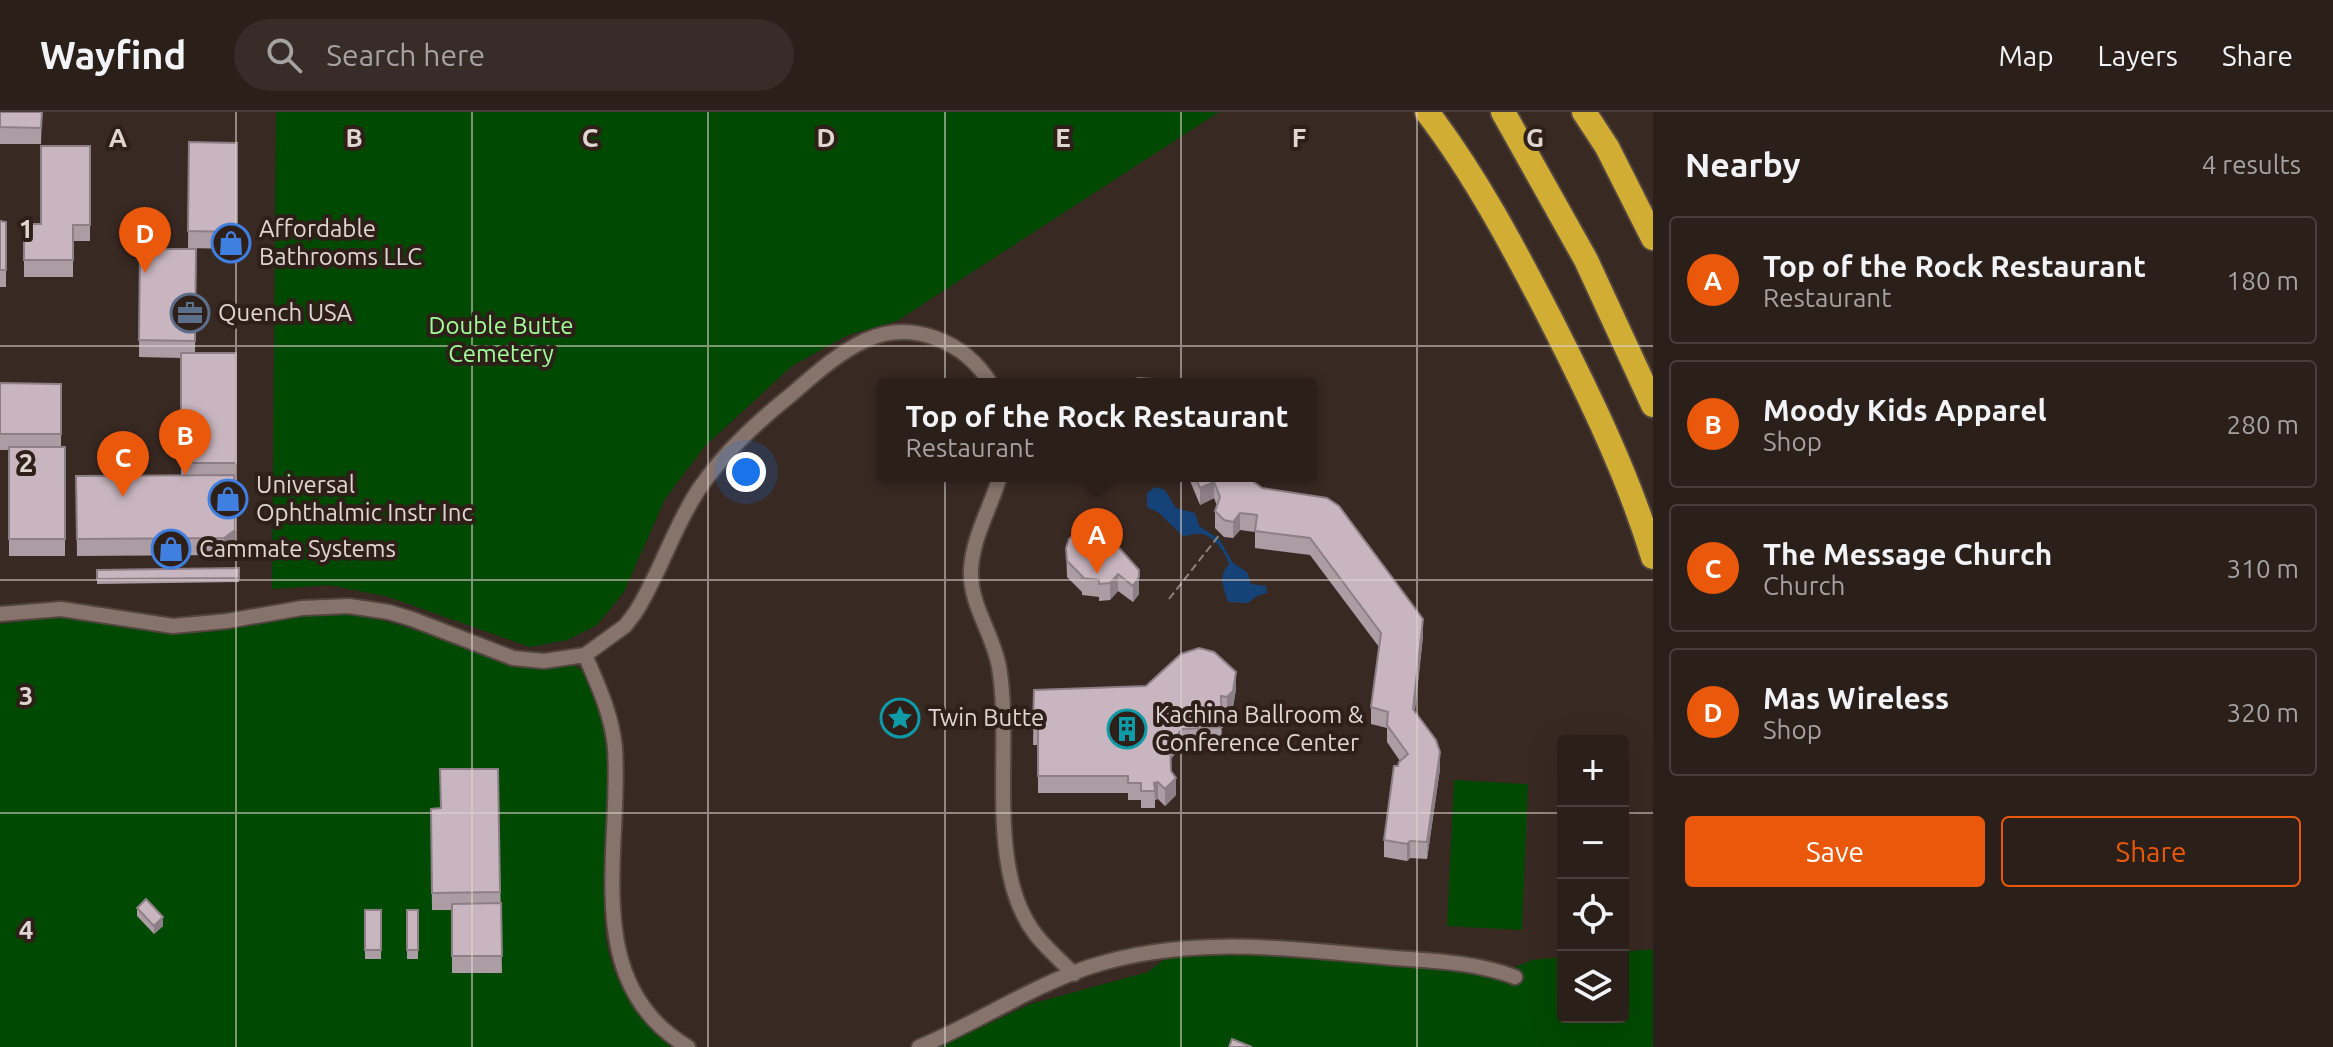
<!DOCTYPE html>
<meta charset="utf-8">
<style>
:root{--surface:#2b1f1a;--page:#372c27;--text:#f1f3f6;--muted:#a6a2a2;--line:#473d39;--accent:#ea580c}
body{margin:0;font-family:Ubuntu,sans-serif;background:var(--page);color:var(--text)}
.controls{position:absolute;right:24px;bottom:24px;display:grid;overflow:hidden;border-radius:8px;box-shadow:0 8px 32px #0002}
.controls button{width:72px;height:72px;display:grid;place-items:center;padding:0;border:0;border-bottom:2px solid var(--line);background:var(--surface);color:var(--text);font:40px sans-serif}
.you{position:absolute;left:746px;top:360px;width:28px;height:28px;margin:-20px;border:6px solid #fff;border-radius:50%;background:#1a73e8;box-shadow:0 0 0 12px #1a73e833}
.badge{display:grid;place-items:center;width:52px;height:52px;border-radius:50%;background:var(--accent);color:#fff;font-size:26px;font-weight:700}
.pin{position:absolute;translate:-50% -66px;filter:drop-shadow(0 2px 4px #0008)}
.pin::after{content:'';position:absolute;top:42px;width:28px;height:24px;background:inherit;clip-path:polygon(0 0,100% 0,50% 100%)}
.popup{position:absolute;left:877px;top:266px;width:440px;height:104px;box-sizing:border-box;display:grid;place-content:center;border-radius:8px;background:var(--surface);filter:drop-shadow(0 2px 6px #0005);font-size:26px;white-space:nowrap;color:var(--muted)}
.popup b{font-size:30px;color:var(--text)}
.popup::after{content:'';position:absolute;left:50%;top:100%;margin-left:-16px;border:16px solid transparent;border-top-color:var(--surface)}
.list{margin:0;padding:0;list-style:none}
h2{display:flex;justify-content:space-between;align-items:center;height:104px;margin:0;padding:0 32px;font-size:34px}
h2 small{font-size:26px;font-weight:400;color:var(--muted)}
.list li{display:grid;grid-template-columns:52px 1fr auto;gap:24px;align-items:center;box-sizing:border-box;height:128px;margin:0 16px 16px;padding:0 16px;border:2px solid var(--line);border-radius:8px}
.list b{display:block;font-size:30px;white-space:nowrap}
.list p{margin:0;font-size:26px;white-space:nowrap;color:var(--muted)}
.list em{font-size:26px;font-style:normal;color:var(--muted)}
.actions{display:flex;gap:16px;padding:24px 32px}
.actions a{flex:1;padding:18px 0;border:2px solid var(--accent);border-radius:8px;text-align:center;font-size:28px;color:var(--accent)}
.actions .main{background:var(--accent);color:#fff}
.icon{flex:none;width:44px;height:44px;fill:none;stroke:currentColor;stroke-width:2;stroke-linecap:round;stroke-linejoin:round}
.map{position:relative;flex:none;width:1653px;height:935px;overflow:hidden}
header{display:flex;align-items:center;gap:48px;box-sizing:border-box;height:112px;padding:0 40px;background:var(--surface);border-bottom:2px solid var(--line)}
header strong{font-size:38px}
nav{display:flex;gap:44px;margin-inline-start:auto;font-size:28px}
.search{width:560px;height:72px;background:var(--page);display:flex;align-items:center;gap:20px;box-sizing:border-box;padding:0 28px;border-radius:44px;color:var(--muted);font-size:30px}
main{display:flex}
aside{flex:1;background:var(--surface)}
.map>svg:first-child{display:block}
.green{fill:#004902}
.water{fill:#154378}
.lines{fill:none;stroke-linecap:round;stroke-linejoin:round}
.minor-casing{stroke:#52453f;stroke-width:18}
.motorway-casing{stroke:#52453f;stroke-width:28}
.path{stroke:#90837e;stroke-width:2;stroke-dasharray:8 4;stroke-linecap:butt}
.minor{stroke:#86736c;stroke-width:14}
.motorway{stroke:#d2ad33;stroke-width:24}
.wall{fill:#ac9ca4}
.shaded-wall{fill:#8c7f86}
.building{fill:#c8b5bf;stroke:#8c7f86;stroke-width:2}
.grid{fill:none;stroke:#e0d6d1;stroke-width:2;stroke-opacity:0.55}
.labels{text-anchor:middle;stroke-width:8;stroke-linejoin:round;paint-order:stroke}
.poi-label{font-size:24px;fill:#e0d6d1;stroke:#2e2019;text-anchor:start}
.park-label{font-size:24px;fill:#a0fd9a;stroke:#2e2019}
.grid-label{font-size:26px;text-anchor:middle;font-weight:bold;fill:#e0d6d1;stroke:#2e2019;stroke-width:8;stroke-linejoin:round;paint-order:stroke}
</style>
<header>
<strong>Wayfind</strong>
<div class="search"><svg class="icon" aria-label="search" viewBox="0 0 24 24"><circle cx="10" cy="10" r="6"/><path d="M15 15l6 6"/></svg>Search here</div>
<nav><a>Map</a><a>Layers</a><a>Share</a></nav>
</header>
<main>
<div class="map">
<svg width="1653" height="935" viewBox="0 0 1653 935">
<rect width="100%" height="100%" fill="#392923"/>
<path class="green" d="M 276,0 L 1219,0 L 897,209 L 848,223 L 792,254 L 705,334 L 665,387 L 624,480 L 597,513 L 567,528 L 530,535 L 389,485 L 329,473 L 272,477 Z
M 325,501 C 388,502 436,527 494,547 C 505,551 517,556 529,556 C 544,557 565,549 578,556 C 587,560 589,572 593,581 C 613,636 609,693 606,750 C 604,784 601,820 612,853 C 624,886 646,913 673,935 L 0,935 L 0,512 L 60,505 L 175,522 Z
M 1454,668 L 1528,672 L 1522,818 L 1447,814 Z
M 1653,837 L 1653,935 L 939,935 L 1031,892 L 1148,860 L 1166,846 L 1255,841 L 1370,849 L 1486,863 L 1512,873 L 1511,857 L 1532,848 L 1563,845 L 1563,905 L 1623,905 L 1623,840 Z"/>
<path class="water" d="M 1155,375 L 1165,378 L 1176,396 L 1195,401 L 1199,414 L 1219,427 L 1233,451 L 1247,460 L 1251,472 L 1266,474 L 1267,481 L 1257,484 L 1248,491 L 1228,490 C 1224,476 1217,465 1229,452 C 1225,440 1212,420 1196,422 C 1192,422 1188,424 1183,424 L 1159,401 L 1147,395 L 1147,381 Z"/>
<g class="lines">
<g class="minor-casing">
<path id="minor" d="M 1000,364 C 991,395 973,424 971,457 C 969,492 993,521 999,555 C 1013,634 984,757 1036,823 C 1047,837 1061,849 1074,862
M 0,502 L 61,497 L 173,514 L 227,509 L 302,496 L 349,494 L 389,500 L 412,507 L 513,546 L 544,549 L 585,543 C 598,573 612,603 615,636 C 622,738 579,871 688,935
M 585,543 L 625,514 L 635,501 C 660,462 673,416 699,377 C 724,340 757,310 792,282 C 815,262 838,241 866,228 C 913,207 965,230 991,272
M 919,935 C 977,911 1030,875 1089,855 C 1186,823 1285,836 1384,845 C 1429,849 1472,849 1515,865"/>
</g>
<g class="motorway-casing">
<path id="motorway" d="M 1427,0 C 1476,64 1515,138 1552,210 C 1590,285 1628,363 1653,445
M 1503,0 L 1586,148 L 1653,293
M 1584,0 L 1607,35 L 1653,126"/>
</g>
<path class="path" d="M 1169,487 L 1220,422"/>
<use href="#minor" class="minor"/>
<use href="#motorway" class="motorway"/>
</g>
<path class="wall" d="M 0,0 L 42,0 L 41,32 L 0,32 Z
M 189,30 L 237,31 L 237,137 L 188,136 Z
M 90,34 L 90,129 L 73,129 L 73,165 L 24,165 L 24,112 L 41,112 Z
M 0,109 L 6,110 L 6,175 L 0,175 Z
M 140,137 L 196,137 L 195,241 L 236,241 L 235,435 L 224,443 L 77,444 L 76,364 L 181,363 L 181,246 L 139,245 Z
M 0,271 L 61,272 L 61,335 L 65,335 L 65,444 L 9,444 L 9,338 L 0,338 Z
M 1188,364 L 1246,364 L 1423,524 L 1415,599 L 1440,657 L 1427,747 L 1410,746 L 1407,749 L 1384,745 L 1384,728 L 1398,654 L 1400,649 L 1387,630 L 1387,616 L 1371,612 L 1371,595 L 1379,535 L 1310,443 L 1255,436 L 1255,420 L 1240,418 L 1233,426 L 1224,425 L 1215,416 L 1215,399 L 1217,394 L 1214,386 L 1200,393 Z
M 1097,419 L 1139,482 L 1133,490 L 1118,479 L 1110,488 L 1099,489 L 1099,485 L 1082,483 L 1082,480 L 1067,465 L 1066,436 L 1086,420 Z
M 239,456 L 239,470 L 97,472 L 97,458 Z
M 1236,577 L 1233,595 L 1227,602 L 1221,601 L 1222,632 L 1182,634 L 1170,648 L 1171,659 L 1176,683 L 1165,694 L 1158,687 L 1155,688 L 1155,696 L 1141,696 L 1141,688 L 1128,688 L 1128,681 L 1038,681 L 1038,633 L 1033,633 L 1034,578 Z
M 498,657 L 502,861 L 452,861 L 452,798 L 432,798 L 431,697 L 440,696 Z
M 137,796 L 163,814 L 154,822 L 137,804 Z
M 365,798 L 381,798 L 381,847 L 365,847 Z
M 407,798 L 418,798 L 418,847 L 407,847 Z"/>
<path class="shaded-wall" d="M 1214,370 L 1214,386 L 1200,393 L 1200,376 Z
M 1240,401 L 1240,418 L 1233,426 L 1233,410 Z
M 235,418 L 235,435 L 224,443 L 224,426 Z
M 1118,462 L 1118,479 L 1110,488 L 1110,471 Z
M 1139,465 L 1139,482 L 1133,490 L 1133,474 Z
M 1423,507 L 1423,524 L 1413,614 L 1413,597 Z
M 1236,560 L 1236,577 L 1233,595 L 1227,602 L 1227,585 Z
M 1182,617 L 1182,634 L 1170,648 L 1170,631 Z
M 1440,640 L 1440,657 L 1427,747 L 1427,730 Z
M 1176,666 L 1176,683 L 1165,694 L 1165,677 Z
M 1158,670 L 1158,687 L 1155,688 L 1154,671 Z
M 1410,729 L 1410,746 L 1407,749 L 1407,732 Z
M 163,805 L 163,814 L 154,822 L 154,814 Z"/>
<path class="building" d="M 0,0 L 42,0 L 41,16 L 0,15 Z
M 189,30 L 237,31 L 237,120 L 188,119 Z
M 41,34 L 90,34 L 90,113 L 73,113 L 73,148 L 24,148 L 24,112 L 41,112 Z
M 0,109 L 6,110 L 6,158 L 0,158 Z
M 140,137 L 196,137 L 195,229 L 139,228 Z
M 181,241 L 236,241 L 236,351 L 181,351 Z
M 1138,266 L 1153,267 L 1164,272 L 1125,272 Z
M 0,271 L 61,272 L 61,322 L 0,322 Z
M 9,335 L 65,335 L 65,427 L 9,427 Z
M 234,363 L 235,418 L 224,426 L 77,427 L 76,364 Z
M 1195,364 L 1246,364 L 1262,376 L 1327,386 L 1339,394 L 1423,507 L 1413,597 L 1436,628 L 1440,640 L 1427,730 L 1410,729 L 1407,732 L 1384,728 L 1394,654 L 1398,654 L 1399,650 L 1408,642 L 1387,613 L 1388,600 L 1371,595 L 1381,521 L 1310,426 L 1255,419 L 1257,403 L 1240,401 L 1233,410 L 1224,408 L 1215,399 L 1220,385 L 1214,370 L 1200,376 Z
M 1082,415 L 1086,420 L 1097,419 L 1111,430 L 1113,429 L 1139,458 L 1139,465 L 1133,474 L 1118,462 L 1110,471 L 1099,472 L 1099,468 L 1082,466 L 1083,465 L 1067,449 L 1066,436 L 1069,427 Z
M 239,456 L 239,466 L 97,467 L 97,458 Z
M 1199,536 L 1214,540 L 1236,560 L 1233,579 L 1227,585 L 1221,584 L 1222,615 L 1182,617 L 1170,631 L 1171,659 L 1176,666 L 1165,677 L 1158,670 L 1154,671 L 1155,679 L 1141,679 L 1141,671 L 1128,671 L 1128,664 L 1038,664 L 1038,616 L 1033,616 L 1034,578 L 1146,574 L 1181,542 Z
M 440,657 L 498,657 L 500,780 L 432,781 L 431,697 L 441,696 Z
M 146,787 L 163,805 L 154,814 L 137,796 Z
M 501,791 L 502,844 L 452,844 L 452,792 Z
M 365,798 L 381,798 L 381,838 L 365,838 Z
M 407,798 L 418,798 L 418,838 L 407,838 Z
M 1232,927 L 1252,935 L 1229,935 Z"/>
<path class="grid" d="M 236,0 L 236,935M 472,0 L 472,935M 708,0 L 708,935M 945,0 L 945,935M 1181,0 L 1181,935M 1417,0 L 1417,935M 0,234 L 1653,234M 0,468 L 1653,468M 0,701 L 1563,701M 1623,701 L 1653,701"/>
<defs>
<g id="shop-ring" transform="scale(2)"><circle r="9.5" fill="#2e2019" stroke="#3f7fe0" stroke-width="1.5"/><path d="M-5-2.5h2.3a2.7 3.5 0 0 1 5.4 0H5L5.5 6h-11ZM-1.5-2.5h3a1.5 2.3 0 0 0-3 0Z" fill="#3f7fe0"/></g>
<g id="office-ring" transform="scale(2)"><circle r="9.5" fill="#2e2019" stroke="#5c6f8a" stroke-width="1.5"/><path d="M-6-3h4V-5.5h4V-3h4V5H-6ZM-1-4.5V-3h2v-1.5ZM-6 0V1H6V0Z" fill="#5c6f8a"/></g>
<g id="sight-ring" transform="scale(2)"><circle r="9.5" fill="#2e2019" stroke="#0f9aa8" stroke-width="1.5"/><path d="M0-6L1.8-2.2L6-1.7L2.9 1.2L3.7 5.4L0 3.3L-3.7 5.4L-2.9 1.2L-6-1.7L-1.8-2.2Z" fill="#0f9aa8"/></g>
<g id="building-ring" transform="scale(2)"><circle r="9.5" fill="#2e2019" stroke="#0f9aa8" stroke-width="1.5"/><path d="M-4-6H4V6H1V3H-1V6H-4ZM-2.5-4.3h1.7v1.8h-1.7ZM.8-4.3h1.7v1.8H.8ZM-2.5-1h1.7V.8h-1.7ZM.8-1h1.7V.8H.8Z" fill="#0f9aa8"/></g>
</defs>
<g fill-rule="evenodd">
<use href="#shop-ring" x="231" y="131"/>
<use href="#office-ring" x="190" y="201"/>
<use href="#shop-ring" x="228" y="387"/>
<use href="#shop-ring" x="171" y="437"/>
<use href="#sight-ring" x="900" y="606"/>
<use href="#building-ring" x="1127" y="617"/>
</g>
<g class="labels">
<g class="poi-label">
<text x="259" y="125">Affordable<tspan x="259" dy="28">Bathrooms LLC</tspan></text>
<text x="218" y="209">Quench USA</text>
<text x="256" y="381">Universal<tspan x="256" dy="28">Ophthalmic Instr Inc</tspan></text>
<text x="199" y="445">Cammate Systems</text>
<text x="1155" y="611">Kachina Ballroom &amp;<tspan x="1155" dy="28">Conference Center</tspan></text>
<text x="928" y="614">Twin Butte</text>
</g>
<g class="park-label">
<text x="501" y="222">Double Butte<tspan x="501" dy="28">Cemetery</tspan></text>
</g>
</g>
<g class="grid-label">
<text x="118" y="35">A</text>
<text x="354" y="35">B</text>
<text x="590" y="35">C</text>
<text x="826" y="35">D</text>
<text x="1063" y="35">E</text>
<text x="1299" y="35">F</text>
<text x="1535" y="35">G</text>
<text x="26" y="126">1</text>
<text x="26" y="360">2</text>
<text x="26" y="593">3</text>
<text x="26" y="827">4</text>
</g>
</svg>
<div class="controls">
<button>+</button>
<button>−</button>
<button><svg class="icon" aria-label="locate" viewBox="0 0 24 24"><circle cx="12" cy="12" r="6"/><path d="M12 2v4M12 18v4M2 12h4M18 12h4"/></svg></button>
<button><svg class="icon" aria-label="layers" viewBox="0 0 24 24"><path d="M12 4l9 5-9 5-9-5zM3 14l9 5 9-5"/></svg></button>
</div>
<div class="you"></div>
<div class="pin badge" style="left:1097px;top:462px">A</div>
<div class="popup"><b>Top of the Rock Restaurant</b>Restaurant</div>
<div class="pin badge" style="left:185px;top:363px">B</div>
<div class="pin badge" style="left:123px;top:385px">C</div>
<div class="pin badge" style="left:145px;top:161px">D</div>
</div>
<aside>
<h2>Nearby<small>4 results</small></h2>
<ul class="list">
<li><span class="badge">A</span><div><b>Top of the Rock Restaurant</b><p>Restaurant</p></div><em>180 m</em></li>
<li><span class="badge">B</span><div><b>Moody Kids Apparel</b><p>Shop</p></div><em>280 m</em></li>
<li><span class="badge">C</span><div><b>The Message Church</b><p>Church</p></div><em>310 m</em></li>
<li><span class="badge">D</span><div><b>Mas Wireless</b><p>Shop</p></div><em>320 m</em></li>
</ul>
<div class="actions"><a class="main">Save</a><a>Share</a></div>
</aside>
</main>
